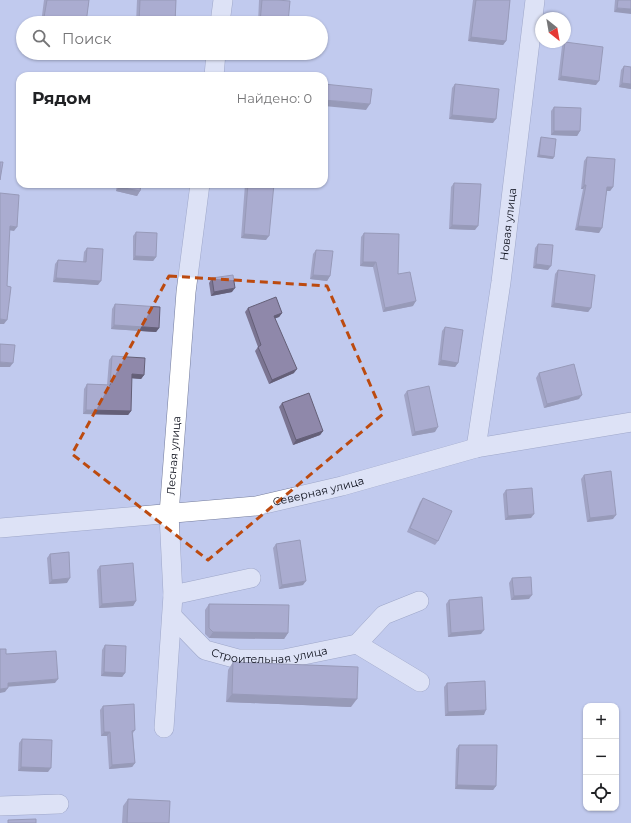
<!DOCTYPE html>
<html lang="ru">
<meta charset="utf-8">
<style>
:root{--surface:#fff;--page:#f6f6f6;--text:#202124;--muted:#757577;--line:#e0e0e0}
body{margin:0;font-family:Montserrat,sans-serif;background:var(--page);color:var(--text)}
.controls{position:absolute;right:12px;bottom:12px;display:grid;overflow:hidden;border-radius:8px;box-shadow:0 1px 3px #0004}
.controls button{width:36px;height:36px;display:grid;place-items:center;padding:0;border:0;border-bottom:1px solid var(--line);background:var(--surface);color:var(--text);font:20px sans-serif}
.compass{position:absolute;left:535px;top:12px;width:36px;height:36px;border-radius:50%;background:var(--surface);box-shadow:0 1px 3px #0004;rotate:149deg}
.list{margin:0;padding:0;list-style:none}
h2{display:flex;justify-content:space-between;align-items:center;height:52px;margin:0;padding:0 16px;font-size:17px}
h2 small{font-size:13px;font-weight:400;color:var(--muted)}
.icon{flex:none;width:22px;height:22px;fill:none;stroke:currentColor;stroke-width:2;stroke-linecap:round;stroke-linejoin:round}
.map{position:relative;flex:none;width:631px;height:823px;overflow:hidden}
.search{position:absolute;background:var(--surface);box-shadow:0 1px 3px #0004;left:16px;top:16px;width:312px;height:44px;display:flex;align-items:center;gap:10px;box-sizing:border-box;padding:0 14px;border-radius:22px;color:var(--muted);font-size:15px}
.panel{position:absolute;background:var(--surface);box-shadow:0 1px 3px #0004;left:16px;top:72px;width:312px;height:116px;border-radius:12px}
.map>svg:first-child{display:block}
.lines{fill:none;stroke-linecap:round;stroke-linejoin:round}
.minor-casing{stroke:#747c9c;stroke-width:20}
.minor{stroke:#fff;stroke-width:19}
.wall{fill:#7b7592}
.shaded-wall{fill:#645f77}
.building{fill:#8f88aa;stroke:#645f77}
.marked{fill:none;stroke:#bc4a0f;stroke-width:3;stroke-dasharray:8 5;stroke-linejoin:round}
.labels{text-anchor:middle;stroke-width:4;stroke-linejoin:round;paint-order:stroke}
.street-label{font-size:11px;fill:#0d101c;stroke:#c1caee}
</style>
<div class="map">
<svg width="631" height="823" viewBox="0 0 631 823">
<rect width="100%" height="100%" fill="#c1caee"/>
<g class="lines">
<g class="minor-casing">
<g id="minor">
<path d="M 220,23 L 223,0"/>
<path d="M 214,76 L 216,53"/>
<path id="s1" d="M 476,448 L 501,282 L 535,0"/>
<path id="s2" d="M 0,528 L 256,506 L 342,486 L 476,448 L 631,422"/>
<path d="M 173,595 L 251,578"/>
<path d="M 419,601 L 384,615 L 357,644 L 420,682"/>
<path id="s3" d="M 172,616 L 205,650 L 238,659 L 284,659 L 357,644"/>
<path id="s4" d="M 164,728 L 173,595 L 169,514 L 186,292 L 200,184"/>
<path d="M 0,806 L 59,804"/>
</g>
</g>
<use href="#minor" class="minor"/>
</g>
<path class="wall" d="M 44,0 L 89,0 L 86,23 L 41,23 Z
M 137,0 L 176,0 L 175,23 L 136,23 Z
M 259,0 L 277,0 L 288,23 L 258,23 Z
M 473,0 L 510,0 L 506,41 L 503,45 L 468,41 Z
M 615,0 L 631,0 L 614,12 Z
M 565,42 L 596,85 L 558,80 L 562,46 Z
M 624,66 L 631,89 L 619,87 L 621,70 Z
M 455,84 L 493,123 L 449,119 L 452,88 Z
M 554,107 L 580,131 L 577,136 L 551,135 L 551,111 Z
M 541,137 L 553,159 L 537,157 L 540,139 Z
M 587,157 L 613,187 L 610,191 L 607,191 L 599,233 L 575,230 L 583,189 L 581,189 L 584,161 Z
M 454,183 L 475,230 L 449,229 L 451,187 Z
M 117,184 L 141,184 L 140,191 L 137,196 L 116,191 Z
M 245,184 L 274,184 L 266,240 L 241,238 Z
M 136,232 L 156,257 L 153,261 L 133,260 L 133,236 Z
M 364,233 L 398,274 L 413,306 L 383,312 L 373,267 L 360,266 L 361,237 Z
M 538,244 L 548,270 L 533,268 L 535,248 Z
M 87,248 L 98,285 L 53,282 L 55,264 L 58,260 L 83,262 L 84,252 Z
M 316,250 L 330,276 L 327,281 L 310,279 L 313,254 Z
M 558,270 L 591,308 L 588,312 L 551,307 L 555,274 Z
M 212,278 L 232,292 L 211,296 L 209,283 Z
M 115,304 L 159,328 L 156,332 L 111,329 L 112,309 Z
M 248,308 L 282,313 L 279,317 L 275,318 L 294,373 L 269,384 L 255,351 L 258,347 L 245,312 Z
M 445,327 L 458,363 L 455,367 L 438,365 L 442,331 Z
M 112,356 L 144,375 L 141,379 L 131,378 L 131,411 L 128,415 L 83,414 L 84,389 L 87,384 L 107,385 L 109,360 Z
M 539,373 L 579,399 L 544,408 L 536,378 Z
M 407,391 L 435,432 L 412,436 L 404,395 Z
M 282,403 L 323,431 L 320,435 L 293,445 L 279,407 Z
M 584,475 L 613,519 L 587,522 L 581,479 Z
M 506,490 L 531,518 L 505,520 L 503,494 Z
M 423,498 L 438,541 L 435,545 L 407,532 L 420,502 Z
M 276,544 L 303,585 L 279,589 L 273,548 Z
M 50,554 L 67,583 L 49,584 L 47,558 Z
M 100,566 L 136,601 L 133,606 L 99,608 L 97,570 Z
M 512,578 L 529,599 L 511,600 L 509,583 Z
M 449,600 L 481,634 L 448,637 L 446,604 Z
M 209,604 L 288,633 L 284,639 L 209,638 L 205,634 L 205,610 Z
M 105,645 L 125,673 L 122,677 L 101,676 L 102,650 Z
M 233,662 L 351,707 L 226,702 L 228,670 Z
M 447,683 L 484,715 L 445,716 L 444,687 Z
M 103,706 L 135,730 L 133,733 L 135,763 L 132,767 L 109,769 L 107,736 L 101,736 L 100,710 Z
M 22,739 L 48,772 L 18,771 L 19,743 Z
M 459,745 L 496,786 L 493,790 L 455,789 L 456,749 Z
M 128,799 L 169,823 L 122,823 L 123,806 Z"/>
<path class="shaded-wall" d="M 617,8 L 631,9 L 631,14 L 614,12 Z
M 471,37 L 506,41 L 503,45 L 468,41 Z
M 561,76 L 599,81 L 596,85 L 558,80 Z
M 622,83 L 631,84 L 631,89 L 619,87 Z
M 324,100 L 370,104 L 366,110 L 324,106 Z
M 452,115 L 496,119 L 493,123 L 449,119 Z
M 554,131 L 580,131 L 577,136 L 551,135 Z
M 539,155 L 554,157 L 553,159 L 537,157 Z
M 584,185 L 586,185 L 583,189 L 581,189 Z
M 119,187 L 140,191 L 137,196 L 116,191 Z
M 607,187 L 613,187 L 610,191 L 604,191 Z
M 452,225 L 478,226 L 475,230 L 449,229 Z
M 10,226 L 17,227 L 14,231 L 7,230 Z
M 578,226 L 602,228 L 599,233 L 575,230 Z
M 244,234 L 269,236 L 266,240 L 241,238 Z
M 135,256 L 156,257 L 153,261 L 133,260 Z
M 363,262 L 376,262 L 373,267 L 360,266 Z
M 536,264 L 551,266 L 548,270 L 533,268 Z
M 313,275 L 330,276 L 327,281 L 310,279 Z
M 56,278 L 101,281 L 98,285 L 53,282 Z
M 235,288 L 232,292 L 211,296 L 214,292 Z
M 416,301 L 413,306 L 383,312 L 385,308 Z
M 554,303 L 591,308 L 588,312 L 551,307 Z
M 282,313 L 279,317 L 271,320 L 274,316 Z
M 0,319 L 7,320 L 4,324 L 0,324 Z
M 114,325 L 159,328 L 156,332 L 111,329 Z
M 441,360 L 458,363 L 455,367 L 438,365 Z
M 0,362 L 13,363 L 10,367 L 0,367 Z
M 297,369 L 294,373 L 269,384 L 272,380 Z
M 132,374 L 144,375 L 141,379 L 129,378 Z
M 582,395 L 579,399 L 544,408 L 547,404 Z
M 86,410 L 131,411 L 128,415 L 83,414 Z
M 438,427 L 435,432 L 412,436 L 415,432 Z
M 323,431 L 320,435 L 293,445 L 296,440 Z
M 534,514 L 531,518 L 505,520 L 508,516 Z
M 616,515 L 613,519 L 587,522 L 590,518 Z
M 70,578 L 67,583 L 49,584 L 52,580 Z
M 306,581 L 303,585 L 279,589 L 282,585 Z
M 532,595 L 529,599 L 511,600 L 514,596 Z
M 136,601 L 133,606 L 99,608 L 102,604 Z
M 484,630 L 481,634 L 448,637 L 451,633 Z
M 213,632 L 288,633 L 284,639 L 209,638 Z
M 104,672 L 125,673 L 122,677 L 101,676 Z
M 58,679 L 55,683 L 5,687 L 8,683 Z
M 8,688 L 5,692 L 0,693 L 0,689 Z
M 232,694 L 357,699 L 351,707 L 226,702 Z
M 486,710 L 484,715 L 445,716 L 448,712 Z
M 104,732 L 110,732 L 107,736 L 101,736 Z
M 135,763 L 132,767 L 109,769 L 112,765 Z
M 21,767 L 51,768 L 48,772 L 18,771 Z
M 457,785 L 496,786 L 493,790 L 455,789 Z"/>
<path class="building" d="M 47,0 L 89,0 L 86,23 L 43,23 Z
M 140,0 L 176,0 L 175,23 L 139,23 Z
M 262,0 L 277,0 L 290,1 L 288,23 L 260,23 Z
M 476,0 L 510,0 L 506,41 L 471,37 Z
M 618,0 L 631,0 L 631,9 L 617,8 Z
M 565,42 L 603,47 L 599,81 L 561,76 Z
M 624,66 L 631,67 L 631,84 L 622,83 Z
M 324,84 L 372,89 L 370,104 L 324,100 Z
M 455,84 L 499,89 L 496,119 L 452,115 Z
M 554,107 L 581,108 L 580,131 L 554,131 Z
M 541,137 L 556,139 L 554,157 L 539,155 Z
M 587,157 L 615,159 L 613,187 L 607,187 L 602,228 L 578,226 L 586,185 L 584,185 Z
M 0,162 L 3,162 L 0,180 Z
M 454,183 L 481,184 L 478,226 L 452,225 Z
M 119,184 L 141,184 L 140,191 L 119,187 Z
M 248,184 L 274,184 L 269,236 L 244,234 Z
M 0,193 L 19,195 L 17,227 L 10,226 L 7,286 L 11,287 L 7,320 L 0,319 Z
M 136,232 L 157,233 L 156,257 L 135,256 Z
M 364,233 L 399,234 L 398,274 L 410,272 L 416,301 L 385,308 L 376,262 L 363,262 Z
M 538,244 L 553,245 L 551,266 L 536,264 Z
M 87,248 L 103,249 L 101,281 L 56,278 L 58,260 L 86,262 Z
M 316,250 L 333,251 L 330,276 L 313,275 Z
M 558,270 L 595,275 L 591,308 L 554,303 Z
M 233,275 L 235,288 L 214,292 L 212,278 Z
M 276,297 L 282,313 L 274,316 L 297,369 L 272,380 L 258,347 L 261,345 L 248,308 Z
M 115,304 L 160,307 L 159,328 L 114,325 Z
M 445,327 L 463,330 L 458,363 L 441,360 Z
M 0,344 L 15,345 L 13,363 L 0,362 Z
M 112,356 L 145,358 L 144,375 L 132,374 L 131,411 L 86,410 L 87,384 L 110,385 Z
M 574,364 L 582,395 L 547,404 L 539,373 Z
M 429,386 L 438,427 L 415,432 L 407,391 Z
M 309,393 L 323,431 L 296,440 L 282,403 Z
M 611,471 L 616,515 L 590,518 L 584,475 Z
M 532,488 L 534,514 L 508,516 L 506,490 Z
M 423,498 L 452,511 L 438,541 L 410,528 Z
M 300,540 L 306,581 L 282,585 L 276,544 Z
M 69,552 L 70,578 L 52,580 L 50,554 Z
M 133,563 L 136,601 L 102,604 L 100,566 Z
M 531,577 L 532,595 L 514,596 L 512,578 Z
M 482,597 L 484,630 L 451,633 L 449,600 Z
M 209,604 L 289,605 L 288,633 L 213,632 L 209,628 Z
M 105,645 L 126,646 L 125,673 L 104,672 Z
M 0,649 L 6,649 L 6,654 L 56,651 L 58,679 L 8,683 L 8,688 L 0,689 Z
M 233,662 L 358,667 L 357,699 L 232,694 Z
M 485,681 L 486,710 L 448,712 L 447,683 Z
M 134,704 L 135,730 L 132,731 L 135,763 L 112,765 L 110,732 L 104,732 L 103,706 Z
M 22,739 L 52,740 L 51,768 L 21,767 Z
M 459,745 L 497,745 L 496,786 L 457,785 Z
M 128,799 L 170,801 L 169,823 L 127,823 Z
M 36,819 L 36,823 L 8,823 L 8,820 Z"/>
<path d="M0 0H631V823H0ZM 169,276 L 327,286 L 383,414 L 208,560 L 72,454 Z" fill="#c1caee" fill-opacity=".55" fill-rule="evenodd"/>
<path class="marked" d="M 169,276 L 327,286 L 383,414 L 208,560 L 72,454 Z"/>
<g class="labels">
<g class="street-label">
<text dy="4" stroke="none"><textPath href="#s1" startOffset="226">Новая улица</textPath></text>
<text dy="4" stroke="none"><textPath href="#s4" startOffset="273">Лесная улица</textPath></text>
<text dy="4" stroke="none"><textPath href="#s2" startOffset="321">Северная улица</textPath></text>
<text dy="4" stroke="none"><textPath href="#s3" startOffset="113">Строительная улица</textPath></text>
</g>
</g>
</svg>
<div class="controls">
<button>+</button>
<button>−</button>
<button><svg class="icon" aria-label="locate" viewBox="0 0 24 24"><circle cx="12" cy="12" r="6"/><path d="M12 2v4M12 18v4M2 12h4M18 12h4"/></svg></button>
</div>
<svg class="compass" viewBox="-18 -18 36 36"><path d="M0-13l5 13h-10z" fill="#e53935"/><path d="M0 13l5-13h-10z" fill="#757577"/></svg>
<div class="search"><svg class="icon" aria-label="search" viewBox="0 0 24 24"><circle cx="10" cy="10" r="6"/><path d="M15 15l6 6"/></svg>Поиск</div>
<section class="panel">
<h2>Рядом<small>Найдено: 0</small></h2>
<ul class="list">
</ul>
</section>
</div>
